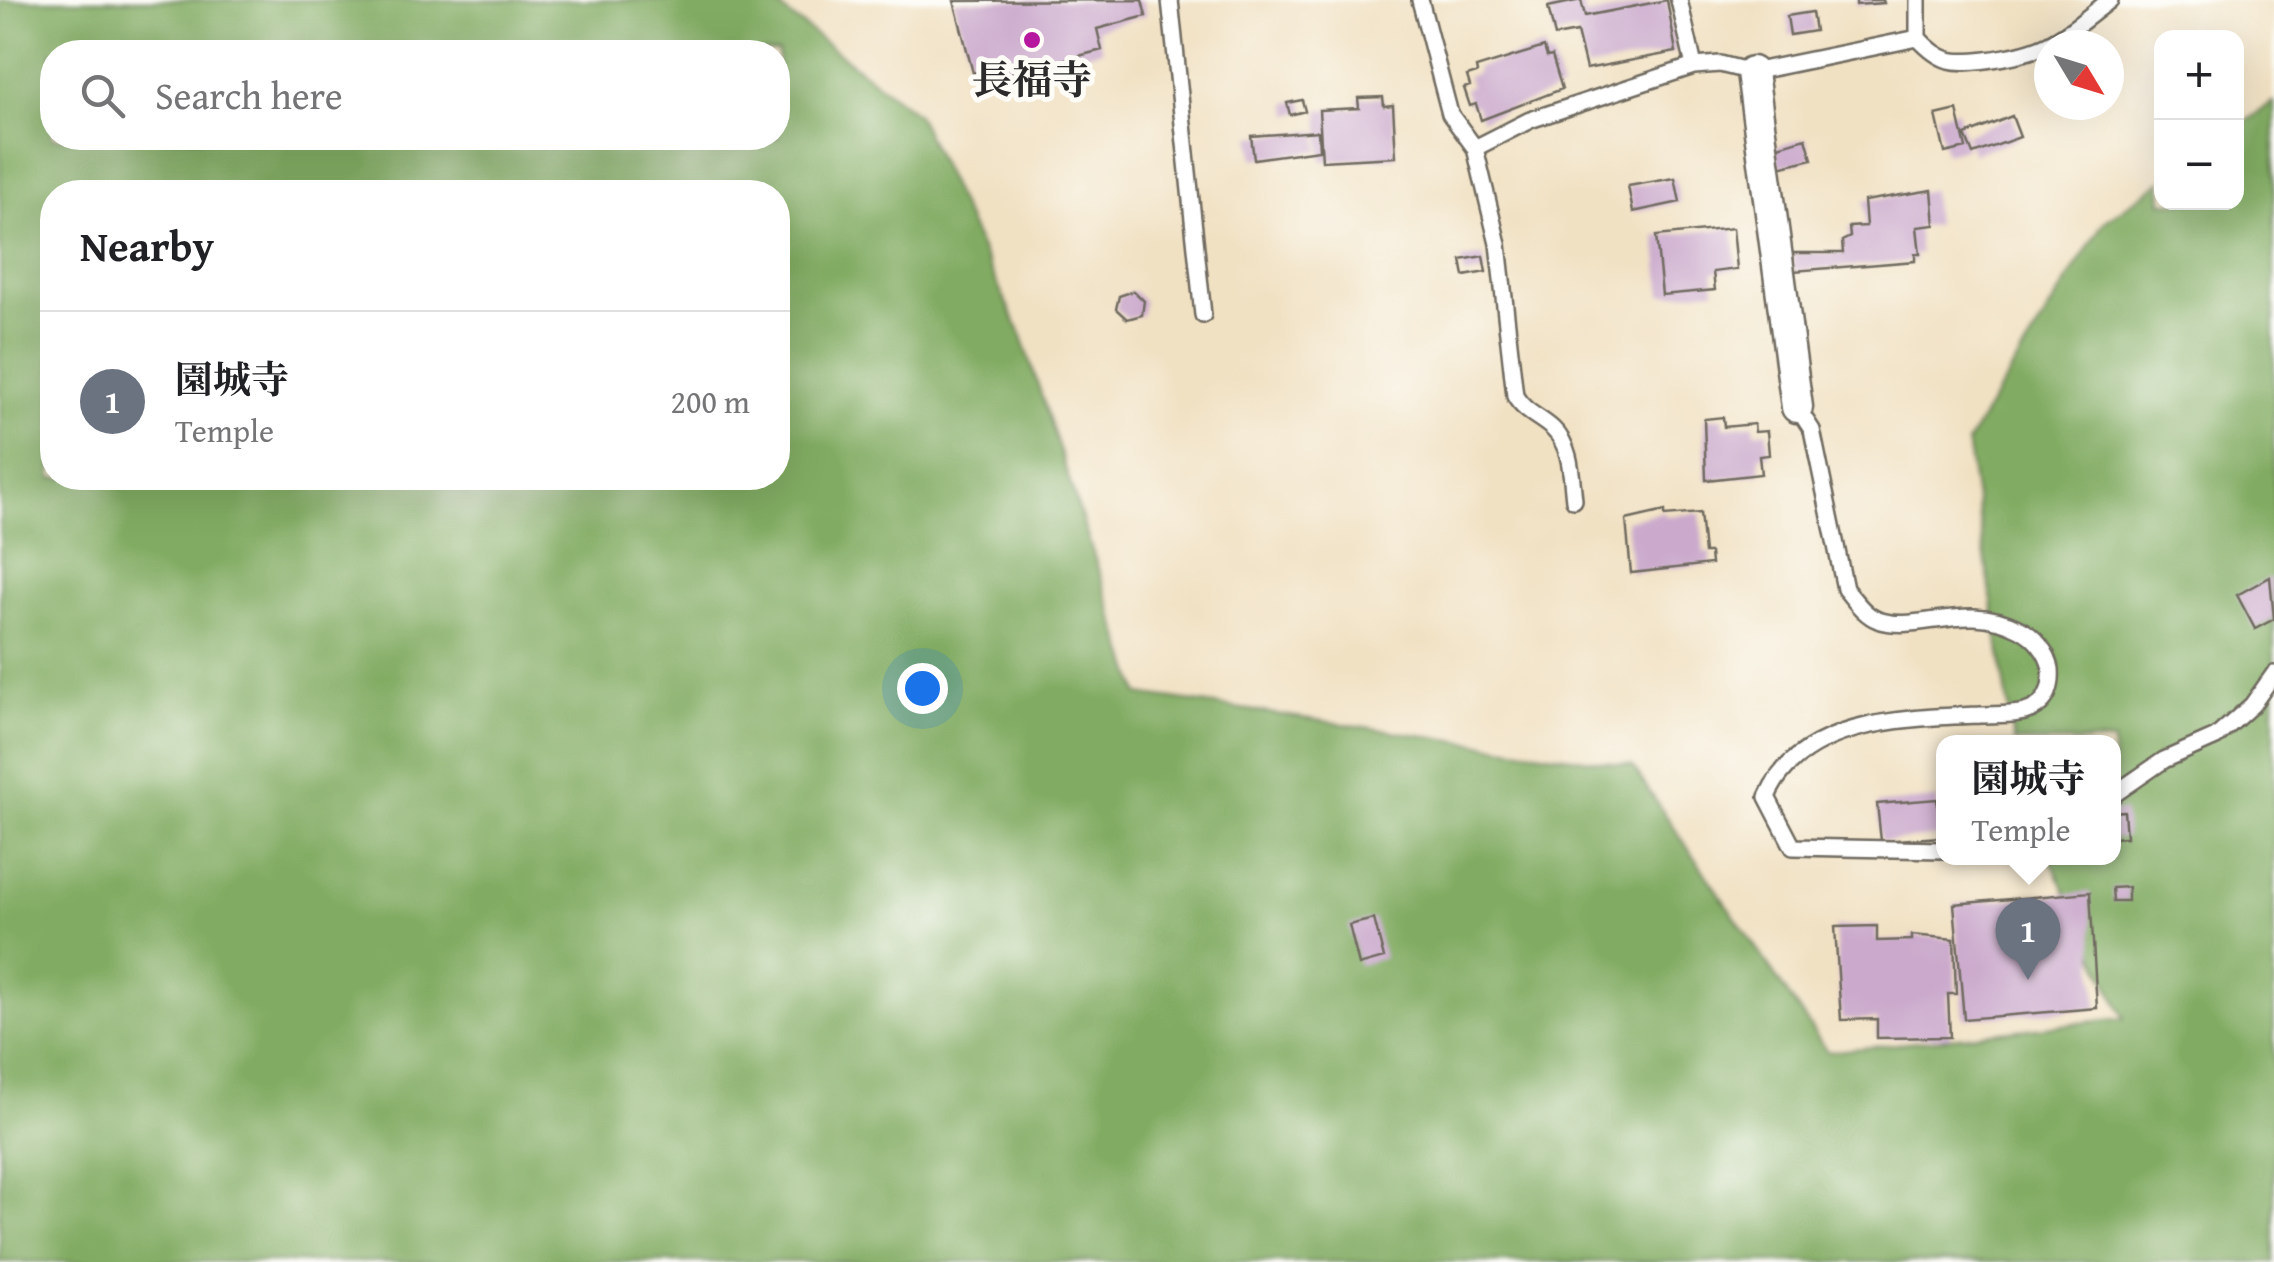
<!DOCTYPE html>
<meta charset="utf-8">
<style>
:root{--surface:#fff;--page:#f6f6f6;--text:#202124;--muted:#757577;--line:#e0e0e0;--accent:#db2777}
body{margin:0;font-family:"Gentium Book Plus","Noto Serif JP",serif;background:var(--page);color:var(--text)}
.controls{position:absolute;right:30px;top:30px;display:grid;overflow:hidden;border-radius:20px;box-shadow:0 10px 40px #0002}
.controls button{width:90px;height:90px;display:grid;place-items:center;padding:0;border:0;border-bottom:2px solid var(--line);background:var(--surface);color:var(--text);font:50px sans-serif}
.compass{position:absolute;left:2034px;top:30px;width:90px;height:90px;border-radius:50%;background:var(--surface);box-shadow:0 10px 40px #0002;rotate:128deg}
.you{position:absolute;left:922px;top:688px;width:35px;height:35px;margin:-25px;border:8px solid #fff;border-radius:50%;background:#1a73e8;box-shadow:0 0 0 15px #1a73e833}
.badge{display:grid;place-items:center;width:65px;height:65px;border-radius:50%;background:var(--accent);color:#fff;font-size:32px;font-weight:700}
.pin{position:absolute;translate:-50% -82px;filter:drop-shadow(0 2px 5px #0008)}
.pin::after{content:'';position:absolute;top:52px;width:35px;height:30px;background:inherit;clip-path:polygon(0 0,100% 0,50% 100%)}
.popup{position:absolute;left:1936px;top:735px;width:185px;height:130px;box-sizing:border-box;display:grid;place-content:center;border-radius:20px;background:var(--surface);filter:drop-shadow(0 2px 8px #0005);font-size:32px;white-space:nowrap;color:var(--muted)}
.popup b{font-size:38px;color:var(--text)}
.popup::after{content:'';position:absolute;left:50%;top:100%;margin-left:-20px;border:20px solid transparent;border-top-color:var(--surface)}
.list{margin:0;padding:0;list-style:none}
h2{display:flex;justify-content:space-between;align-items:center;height:130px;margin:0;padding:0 40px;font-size:42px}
h2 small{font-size:32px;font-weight:400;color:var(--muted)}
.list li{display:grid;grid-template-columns:65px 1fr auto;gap:30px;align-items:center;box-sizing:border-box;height:180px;padding:0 40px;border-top:2px solid var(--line)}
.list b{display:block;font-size:38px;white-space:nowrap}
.list p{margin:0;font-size:32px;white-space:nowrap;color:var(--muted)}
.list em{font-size:32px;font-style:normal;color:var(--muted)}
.icon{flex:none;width:55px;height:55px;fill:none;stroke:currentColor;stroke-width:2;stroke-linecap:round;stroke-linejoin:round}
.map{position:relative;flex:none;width:2274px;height:1262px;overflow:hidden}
.search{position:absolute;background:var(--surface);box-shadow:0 10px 40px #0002;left:40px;top:40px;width:750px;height:110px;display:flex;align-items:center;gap:25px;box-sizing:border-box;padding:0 35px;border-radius:40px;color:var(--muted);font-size:38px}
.panel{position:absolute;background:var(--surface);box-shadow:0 10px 40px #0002;left:40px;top:180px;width:750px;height:310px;border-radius:40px}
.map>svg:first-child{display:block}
.forest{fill:#81ab62;stroke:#566b46;stroke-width:2.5;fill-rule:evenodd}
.building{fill:#caa9cc}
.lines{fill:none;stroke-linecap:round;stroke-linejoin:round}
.service-casing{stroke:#706b60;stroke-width:20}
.minor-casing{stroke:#706b60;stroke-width:35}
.service{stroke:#fff;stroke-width:15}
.minor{stroke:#fff;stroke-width:30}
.poi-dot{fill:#b5179e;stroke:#fdfcf7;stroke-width:4}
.labels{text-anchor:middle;stroke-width:10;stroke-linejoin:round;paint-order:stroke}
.poi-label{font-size:40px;font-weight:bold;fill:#2b2b2b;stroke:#fdfcf7}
</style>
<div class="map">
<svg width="2274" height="1262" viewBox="0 0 2274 1262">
<rect width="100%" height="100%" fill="#fdfcf7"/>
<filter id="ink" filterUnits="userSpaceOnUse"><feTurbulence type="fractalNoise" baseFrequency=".01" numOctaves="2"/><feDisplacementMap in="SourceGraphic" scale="20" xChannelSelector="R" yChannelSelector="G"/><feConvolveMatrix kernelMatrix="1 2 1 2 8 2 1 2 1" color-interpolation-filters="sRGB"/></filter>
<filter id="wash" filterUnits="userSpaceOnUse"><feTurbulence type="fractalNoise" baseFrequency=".0048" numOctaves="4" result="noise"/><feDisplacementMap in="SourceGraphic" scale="40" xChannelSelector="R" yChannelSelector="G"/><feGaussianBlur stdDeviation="2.25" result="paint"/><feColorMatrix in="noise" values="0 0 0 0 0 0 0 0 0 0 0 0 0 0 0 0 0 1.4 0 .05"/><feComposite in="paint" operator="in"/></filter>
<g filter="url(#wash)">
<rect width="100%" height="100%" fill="#f1e1c3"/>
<path class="forest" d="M 0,0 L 770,0 L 917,114 L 1022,336 L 1139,694 L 1632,766 L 1827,1052 L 2124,1018 L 2050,858 L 2113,858 L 2113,742 L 2014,742 L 1967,442 L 2103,223 L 2161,181 L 2162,202 L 2236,202 L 2237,128 L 2274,101 L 2274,1262 L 0,1262 ZM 52,52 L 778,52 L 778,138 L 52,138 ZM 52,192 L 778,192 L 778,478 L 52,478 Z"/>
<g id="blocks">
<path class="building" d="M 1142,0 L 1146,16 L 1097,29 L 1102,50 L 1008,74 L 1005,64 L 973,73 L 954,1 Z
M 1581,0 L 1585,16 L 1667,0 L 1676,52 L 1586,69 L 1577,32 L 1555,36 L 1548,7 Z
M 1856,0 L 1883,0 L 1884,3 L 1856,5 Z
M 1812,12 L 1815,31 L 1790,35 L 1787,16 Z
M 1544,47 L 1547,57 L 1552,56 L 1562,89 L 1481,120 L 1476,104 L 1470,106 L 1464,88 L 1470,86 L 1467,76 L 1477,73 L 1476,68 Z
M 1383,97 L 1384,106 L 1393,105 L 1396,157 L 1322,161 L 1319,110 L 1359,108 L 1358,98 Z
M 1302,100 L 1305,111 L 1290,115 L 1287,103 Z
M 1957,110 L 1966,148 L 1945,153 L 1936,115 Z
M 2012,116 L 2020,137 L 1973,154 L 1965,135 Z
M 1318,131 L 1319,150 L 1254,159 L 1251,136 Z
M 1806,138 L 1812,159 L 1779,167 L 1774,147 Z
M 1675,178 L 1680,202 L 1633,212 L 1628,186 Z
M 1932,190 L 1935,225 L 1917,227 L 1920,254 L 1915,254 L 1915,261 L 1794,271 L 1793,253 L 1843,253 L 1842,241 L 1850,237 L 1849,227 L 1866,226 L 1864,201 Z
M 1733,228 L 1737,269 L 1713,272 L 1715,290 L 1662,295 L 1656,236 Z
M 1483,256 L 1486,272 L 1464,276 L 1461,260 Z
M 1134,291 L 1144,301 L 1142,315 L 1127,319 L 1116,309 L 1119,296 Z
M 1723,417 L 1724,427 L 1754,424 L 1755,432 L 1767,431 L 1769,455 L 1759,456 L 1761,474 L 1706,480 L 1704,419 Z
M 1665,511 L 1665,516 L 1700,513 L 1704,553 L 1710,553 L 1711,564 L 1631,573 L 1626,520 Z
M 2270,577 L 2274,619 L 2255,629 L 2237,595 Z
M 1937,799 L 1941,837 L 1881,841 L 1877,804 Z
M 2124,811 L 2126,837 L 2113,838 L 2113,812 Z
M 2128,887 L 2128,901 L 2113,901 L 2112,888 Z
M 2090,892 L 2097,1008 L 1964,1019 L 1954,904 Z
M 1374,919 L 1384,958 L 1359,965 L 1349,925 Z
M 1877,926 L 1877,941 L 1912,940 L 1912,935 L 1954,939 L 1956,994 L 1948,994 L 1950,1037 L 1877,1038 L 1877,1019 L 1841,1020 L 1835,927 Z"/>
</g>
</g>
<g filter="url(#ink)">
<use href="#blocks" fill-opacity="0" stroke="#706b60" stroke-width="2.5"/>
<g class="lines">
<g class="service-casing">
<path id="service" d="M 1170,0 L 1203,315
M 1420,0 L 1450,114 L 1475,148 L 1498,244 L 1515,396 C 1524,412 1540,417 1553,429 C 1572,447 1571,476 1574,500
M 1679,0 L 1694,66
M 1918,38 C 1941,63 1953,64 1986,60 C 2049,52 2061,38 2110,0
M 1475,148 L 1530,120 L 1694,66 L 1720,64 L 1752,72 L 1918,38 L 1918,0
M 1797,407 L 1812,430 L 1845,589 C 1854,599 1864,615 1878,620 C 1918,634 1965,600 2020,629 C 2034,636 2048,652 2051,669 C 2052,682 2050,695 2040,704 C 2026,717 2000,714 1981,715 C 1908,718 1800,719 1767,797 L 1793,847 L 1943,850
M 2113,795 L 2164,760 L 2216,737 L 2252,705 L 2274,674"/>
</g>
<g class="minor-casing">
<path id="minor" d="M 1752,72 L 1797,407"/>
</g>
<use href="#service" class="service"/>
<use href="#minor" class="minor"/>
</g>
</g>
<circle class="poi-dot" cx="1032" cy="40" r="10"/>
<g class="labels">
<g class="poi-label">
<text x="1032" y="94">長福寺</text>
</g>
</g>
</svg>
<div class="controls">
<button>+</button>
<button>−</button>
</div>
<svg class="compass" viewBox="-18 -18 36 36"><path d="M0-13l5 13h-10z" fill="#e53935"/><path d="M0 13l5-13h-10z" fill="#757577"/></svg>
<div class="you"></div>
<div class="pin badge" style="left:2028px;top:980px;background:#6b7280">1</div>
<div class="popup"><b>園城寺</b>Temple</div>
<div class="search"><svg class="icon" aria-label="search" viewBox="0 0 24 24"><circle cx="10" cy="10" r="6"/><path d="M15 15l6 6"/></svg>Search here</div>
<section class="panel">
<h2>Nearby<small></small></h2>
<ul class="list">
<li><span class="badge" style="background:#6b7280">1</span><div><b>園城寺</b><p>Temple</p></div><em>200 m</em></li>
</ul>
</section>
</div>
